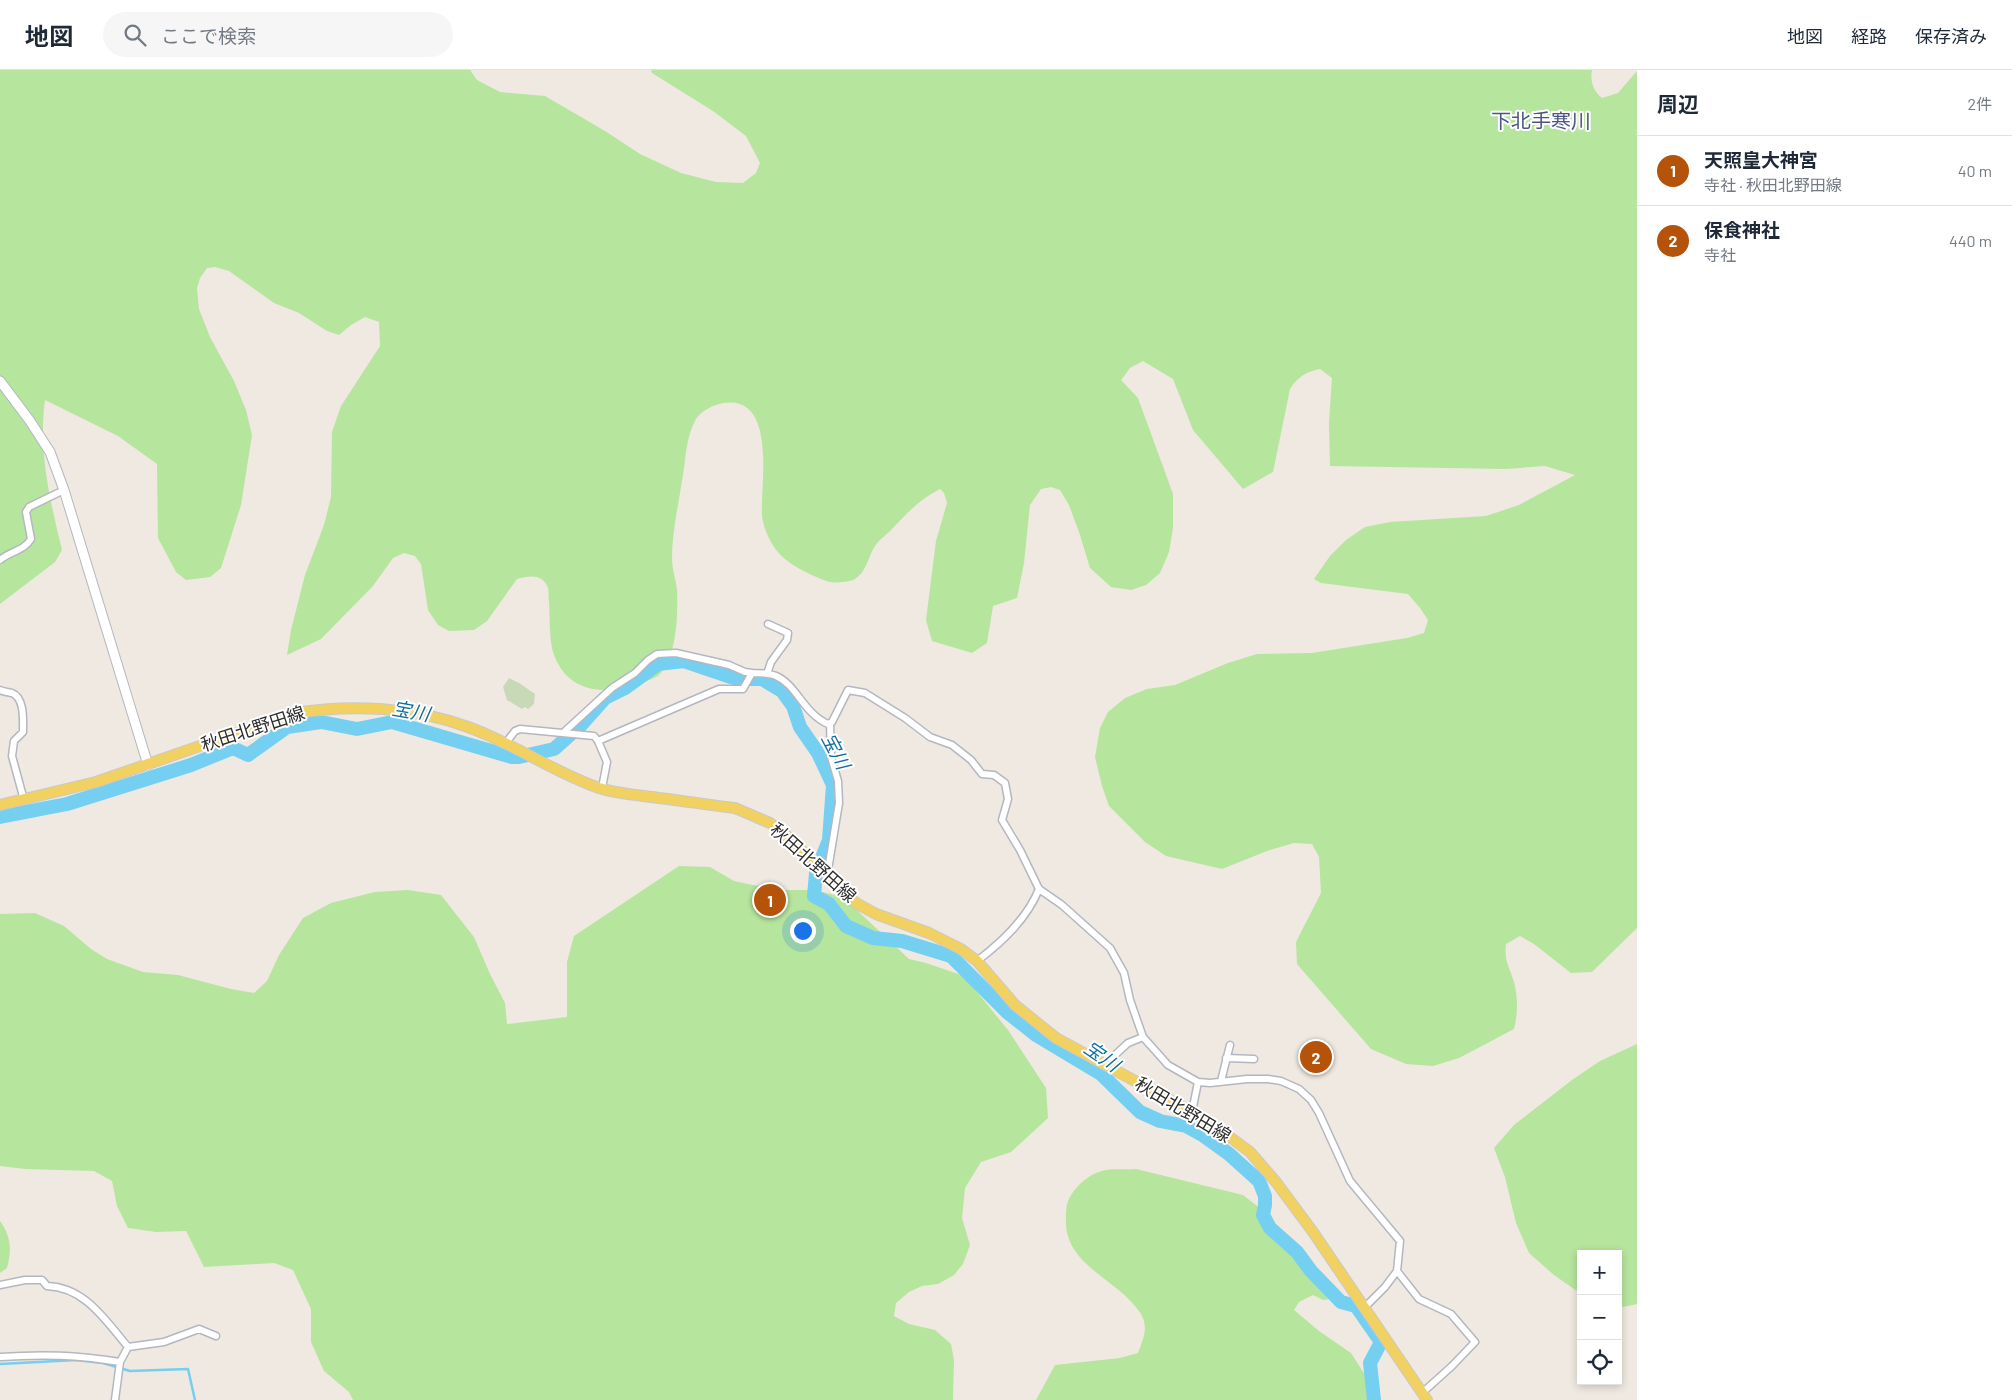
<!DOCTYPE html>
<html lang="ja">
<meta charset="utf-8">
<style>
:root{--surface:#fff;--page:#f6f6f7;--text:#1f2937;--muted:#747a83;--line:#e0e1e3;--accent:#b45309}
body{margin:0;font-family:Barlow,"Noto Sans JP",sans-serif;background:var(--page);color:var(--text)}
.controls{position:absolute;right:15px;bottom:15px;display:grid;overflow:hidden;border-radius:0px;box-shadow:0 2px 8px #0003}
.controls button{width:45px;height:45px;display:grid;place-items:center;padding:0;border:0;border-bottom:1px solid var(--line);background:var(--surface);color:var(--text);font:25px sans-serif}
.you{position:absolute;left:802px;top:860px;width:18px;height:18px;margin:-12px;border:4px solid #fff;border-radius:50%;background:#1a73e8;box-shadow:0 0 0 8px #1a73e833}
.badge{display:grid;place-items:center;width:32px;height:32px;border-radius:50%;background:var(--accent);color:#fff;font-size:16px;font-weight:700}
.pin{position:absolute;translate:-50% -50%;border:2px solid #fff;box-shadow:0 1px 5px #0006}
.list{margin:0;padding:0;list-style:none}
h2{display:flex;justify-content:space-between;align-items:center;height:65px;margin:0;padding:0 20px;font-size:21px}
h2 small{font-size:16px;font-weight:400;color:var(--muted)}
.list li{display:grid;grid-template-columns:32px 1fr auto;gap:15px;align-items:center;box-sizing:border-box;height:70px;padding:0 20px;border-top:1px solid var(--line)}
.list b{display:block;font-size:19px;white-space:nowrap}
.list p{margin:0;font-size:16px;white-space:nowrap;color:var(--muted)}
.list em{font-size:16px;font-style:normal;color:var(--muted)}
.icon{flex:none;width:28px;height:28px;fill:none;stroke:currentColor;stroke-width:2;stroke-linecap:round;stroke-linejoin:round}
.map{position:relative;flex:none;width:1637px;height:1330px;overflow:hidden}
header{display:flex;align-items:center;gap:30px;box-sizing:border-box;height:70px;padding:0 25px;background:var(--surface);border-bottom:1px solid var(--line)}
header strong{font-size:24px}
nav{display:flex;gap:28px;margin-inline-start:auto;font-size:18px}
.search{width:350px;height:45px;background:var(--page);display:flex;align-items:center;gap:12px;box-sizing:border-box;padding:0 18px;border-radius:28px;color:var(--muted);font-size:19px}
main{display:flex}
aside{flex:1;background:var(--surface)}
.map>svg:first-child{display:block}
.green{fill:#b6e59e}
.cemetery{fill:#c8d9b8}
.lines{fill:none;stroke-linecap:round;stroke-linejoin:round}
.stream{stroke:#75cff0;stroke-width:2.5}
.river{stroke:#75cff0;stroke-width:14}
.street-casing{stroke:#b4b7c1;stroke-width:9}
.secondary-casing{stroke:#b4b7c1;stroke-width:11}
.primary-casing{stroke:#c9c9c9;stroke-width:12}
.street{stroke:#fff;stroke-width:6}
.secondary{stroke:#fff;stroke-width:9}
.primary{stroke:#f2d163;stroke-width:10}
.labels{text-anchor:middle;stroke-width:4;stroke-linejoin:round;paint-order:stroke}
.street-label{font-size:18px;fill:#2e2e2e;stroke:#fff}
.water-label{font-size:19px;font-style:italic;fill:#0d6fa3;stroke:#fff}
.quarter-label{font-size:20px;fill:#4d5680;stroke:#fff}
</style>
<header>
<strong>地図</strong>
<div class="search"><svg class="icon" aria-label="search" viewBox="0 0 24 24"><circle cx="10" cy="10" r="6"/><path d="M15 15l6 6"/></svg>ここで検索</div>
<nav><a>地図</a><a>経路</a><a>保存済み</a></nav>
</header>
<main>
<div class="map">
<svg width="1637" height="1330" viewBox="0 0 1637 1330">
<rect width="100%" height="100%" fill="#efe9e1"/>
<path class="green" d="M 0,0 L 470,0 L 477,10 L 500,22 L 545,26 L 605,61 L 640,84 L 681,103 L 716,112 L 743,113 L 756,103 L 760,93 L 746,66 L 713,41 L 652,3 L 651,0 L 1592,0 C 1590,11 1593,21 1602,28 L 1618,23 L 1637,1 L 1637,858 L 1592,902 L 1571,903 L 1534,874 L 1520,866 L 1506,874 C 1504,891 1509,896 1514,912 C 1518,928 1518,943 1514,959 L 1459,988 L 1433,996 L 1406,994 L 1371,979 L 1297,894 L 1296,872 L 1321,823 L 1319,787 L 1312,774 L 1294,773 L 1267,781 L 1222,799 L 1166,786 L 1145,772 L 1109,736 L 1102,716 L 1095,687 L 1100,658 L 1108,642 L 1125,628 L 1147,619 L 1175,615 L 1228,593 L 1257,584 L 1312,583 L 1407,568 L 1424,563 L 1428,550 L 1420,538 L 1408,524 L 1321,513 L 1314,509 L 1330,486 L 1346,470 L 1365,457 L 1390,452 L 1486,446 L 1519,435 L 1575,405 L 1545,396 L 1506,399 L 1330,396 L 1329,352 L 1332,308 L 1320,299 C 1305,302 1298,307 1290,319 L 1273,402 L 1243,419 L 1193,360 L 1173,309 L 1143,291 L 1130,298 L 1121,310 L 1138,328 L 1173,424 L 1173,458 L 1169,482 L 1160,503 L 1146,515 L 1131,520 L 1111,517 L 1090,498 L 1080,465 L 1069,435 L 1060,420 L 1051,417 L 1041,419 L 1030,435 L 1024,493 L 1017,528 L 993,536 L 987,573 L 972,583 L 932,571 L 926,550 L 936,471 L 947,433 L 944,423 L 940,419 C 920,429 906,444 891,460 C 886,465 879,470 875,476 C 868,487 866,504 853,510 C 847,512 836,513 830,512 C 809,505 782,493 771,472 C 767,465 763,454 762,446 C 760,416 778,324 723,333 C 713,335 701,341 696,349 C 685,368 686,391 682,411 C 678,437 672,462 672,488 C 672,499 676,510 677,520 C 678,544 677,585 660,604 C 656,608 649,610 644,612 C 608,626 567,625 553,582 C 549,567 550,547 549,531 C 548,527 549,522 548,518 C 543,503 528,506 517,509 L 487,551 L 474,560 L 449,561 L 438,555 L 428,540 L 421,494 L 415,486 L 404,483 L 393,488 L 373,516 L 321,569 L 287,585 L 291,560 L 305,505 L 324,455 L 331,427 L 332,362 L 341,336 L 380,276 L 379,252 L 365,247 L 351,255 L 339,265 L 327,261 L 299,243 L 274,233 L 229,201 L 215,197 L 207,198 L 200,208 L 197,218 L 199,239 L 210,267 L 234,311 L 246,340 L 252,365 L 241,435 L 221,498 L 210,507 L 186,510 L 176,502 L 158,468 L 157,394 L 118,366 L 45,330 C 38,380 50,431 62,480 L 55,492 L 0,534 Z
M 679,796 L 710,797 L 734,811 L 777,820 L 814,820 L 843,827 L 909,889 L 926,893 L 964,906 L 1008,960 L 1046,1018 L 1048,1048 L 1011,1082 L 981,1092 L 965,1118 L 962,1148 L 970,1175 L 963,1194 L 954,1205 L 938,1214 L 922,1216 L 909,1222 L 896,1233 L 894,1246 L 909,1254 L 935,1260 L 951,1274 L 954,1290 L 953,1330 L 353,1330 L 349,1322 L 324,1301 L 311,1272 L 311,1239 L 293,1200 L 274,1193 L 204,1197 L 186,1161 L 156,1162 L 128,1158 L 117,1136 L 112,1111 L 94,1101 L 25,1099 L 0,1096 L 0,844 L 35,843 L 64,856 L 91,879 L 107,889 L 143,902 L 178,905 L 231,919 L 254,923 L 267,911 L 279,885 L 303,848 L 331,833 L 375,822 L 408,820 L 441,825 L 474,867 L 490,904 L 505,933 L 507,954 L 567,947 L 567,892 L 574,866 Z
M 1637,974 L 1637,1234 L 1623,1237 L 1618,1236 L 1618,1184 L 1581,1184 L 1581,1224 L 1554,1205 L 1529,1183 L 1516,1153 L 1505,1107 L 1494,1078 L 1514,1055 L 1572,1010 L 1600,991 Z
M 1136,1099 L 1243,1125 L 1266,1143 L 1289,1171 L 1312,1202 L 1334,1221 L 1331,1229 L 1323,1230 L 1313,1225 L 1299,1232 L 1294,1240 L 1319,1261 L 1351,1283 L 1381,1330 L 1036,1330 L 1055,1295 L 1120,1288 L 1138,1283 C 1143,1269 1149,1258 1141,1244 C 1119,1209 1064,1196 1066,1149 C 1066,1140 1066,1134 1070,1127 C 1076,1116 1089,1104 1102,1101 C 1112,1098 1126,1100 1136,1099 Z
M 0,1151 C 11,1166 12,1180 7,1198 L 0,1203 Z"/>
<path class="cemetery" d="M 509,608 L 519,613 L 535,624 L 534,634 L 528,639 L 525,637 L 522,639 L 507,630 L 503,617 Z"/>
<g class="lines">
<path class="stream" d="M 0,1294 L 76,1290 L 103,1293 L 130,1301 L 188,1299 L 195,1330"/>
<path class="river" d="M 0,747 L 67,734 L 191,695 L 233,678 L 248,685 L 287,657 L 321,652 L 357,659 L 392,652 L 512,687 L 519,687 L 554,679 L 580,656 L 605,628 L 625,618 L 658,594 L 684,591 L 737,609 L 762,609 L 782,621 L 793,636 L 800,657 L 818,683 L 833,715 L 829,770 L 816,803 L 814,826 L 829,834 L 846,856 L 873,868 L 902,871 L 951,886 L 1007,942 L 1036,965 L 1101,1004 L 1140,1042 L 1160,1051 L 1186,1056 L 1204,1066 L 1229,1084 L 1259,1111 L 1265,1126 L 1265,1135 L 1263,1145 L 1270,1158 L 1297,1182 L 1311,1201 L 1341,1232 L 1356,1236 L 1381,1272 L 1370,1293 L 1374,1330"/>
<g class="street-casing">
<path id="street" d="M 0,490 C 10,481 24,481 31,469 L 26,442 L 29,437 L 64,420
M 767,604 L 771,592 L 787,570 L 788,563 L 768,554
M 0,620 C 4,622 8,622 12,623 C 25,628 23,651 23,662 L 14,671 L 12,686 L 24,730
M 563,663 L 612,618 L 635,603 L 648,590 L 657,584 L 676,583 L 729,595 L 745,602 L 752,603
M 598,671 L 607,692 L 602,718
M 505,674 L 515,661 L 520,659 L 594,666 L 598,671 L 719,619 L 743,619 L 752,603 C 759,603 769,603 776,606 C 797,615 803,643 828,654 L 832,652 L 848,620 L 865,623 L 905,648 L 930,667 L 952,675 L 971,690 L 982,704 L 994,705 L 1005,713 L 1008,729 L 1002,750 L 1020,780 L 1039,819 L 1062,835 L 1110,878 L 1124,903 L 1130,930 L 1143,967 L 1168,995 L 1198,1012 L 1210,1013 L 1247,1009 L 1268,1009 L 1281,1011 L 1299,1019 L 1311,1030 L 1319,1043 L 1350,1111 L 1400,1171 L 1397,1201 L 1385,1217 L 1365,1237
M 827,806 L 839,733 L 838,711 L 831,687 L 830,653
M 977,891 C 1002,872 1027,849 1039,819
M 1226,988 L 1254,989
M 1104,995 L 1128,973 L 1143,967
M 1221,1011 L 1230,975
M 1192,1042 L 1198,1012
M 1397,1201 L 1419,1229 L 1451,1244 L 1475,1272 L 1452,1296 L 1422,1323
M 0,1215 L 25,1210 L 42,1210 L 47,1216 C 85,1217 106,1251 128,1277
M 0,1287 C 43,1284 77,1285 120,1292
M 115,1330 L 120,1292 L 128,1277 L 164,1272 L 199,1259 L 216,1266"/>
</g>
<g class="secondary-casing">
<path id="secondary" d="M 0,311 L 30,351 L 50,382 L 64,420 L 148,695"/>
</g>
<g class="primary-casing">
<path id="primary" d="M 0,735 L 96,712 L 295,643 C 352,634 414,637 468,657 C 513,673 553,702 599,718 C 618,724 639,725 659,728 C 684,731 709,735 735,738 L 770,753 L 785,764 L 856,833 L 876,844 L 929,863 L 961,879 L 977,891 L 1015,935 L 1056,968 L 1192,1042 L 1219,1059 L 1250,1082 L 1276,1112 L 1313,1162 L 1427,1330"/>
</g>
<use href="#street" class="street"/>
<use href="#secondary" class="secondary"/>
<use href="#primary" class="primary"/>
</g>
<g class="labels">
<g class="street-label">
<text transform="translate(253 659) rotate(-18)" y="6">秋田北野田線</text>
<text transform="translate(813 793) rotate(42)" y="6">秋田北野田線</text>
<text transform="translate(1183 1040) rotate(31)" y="6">秋田北野田線</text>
</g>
<g class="water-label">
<text transform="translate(411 641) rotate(10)" y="7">宝川</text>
<text transform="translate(836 681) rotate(62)" y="7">宝川</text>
<text transform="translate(1102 986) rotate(35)" y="7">宝川</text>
</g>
<g class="quarter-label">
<text x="1541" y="58">下北手寒川</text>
</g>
</g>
</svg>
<div class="controls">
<button>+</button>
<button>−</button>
<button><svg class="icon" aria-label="locate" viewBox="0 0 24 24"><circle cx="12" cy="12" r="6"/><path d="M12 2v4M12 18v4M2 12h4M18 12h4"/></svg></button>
</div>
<div class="you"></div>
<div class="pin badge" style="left:770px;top:830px">1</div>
<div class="pin badge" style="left:1316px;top:987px">2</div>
</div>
<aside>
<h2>周辺<small>2件</small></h2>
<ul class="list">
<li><span class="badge">1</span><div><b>天照皇大神宮</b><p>寺社 · 秋田北野田線</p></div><em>40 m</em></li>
<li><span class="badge">2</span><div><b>保食神社</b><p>寺社</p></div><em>440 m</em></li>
</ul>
</aside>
</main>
